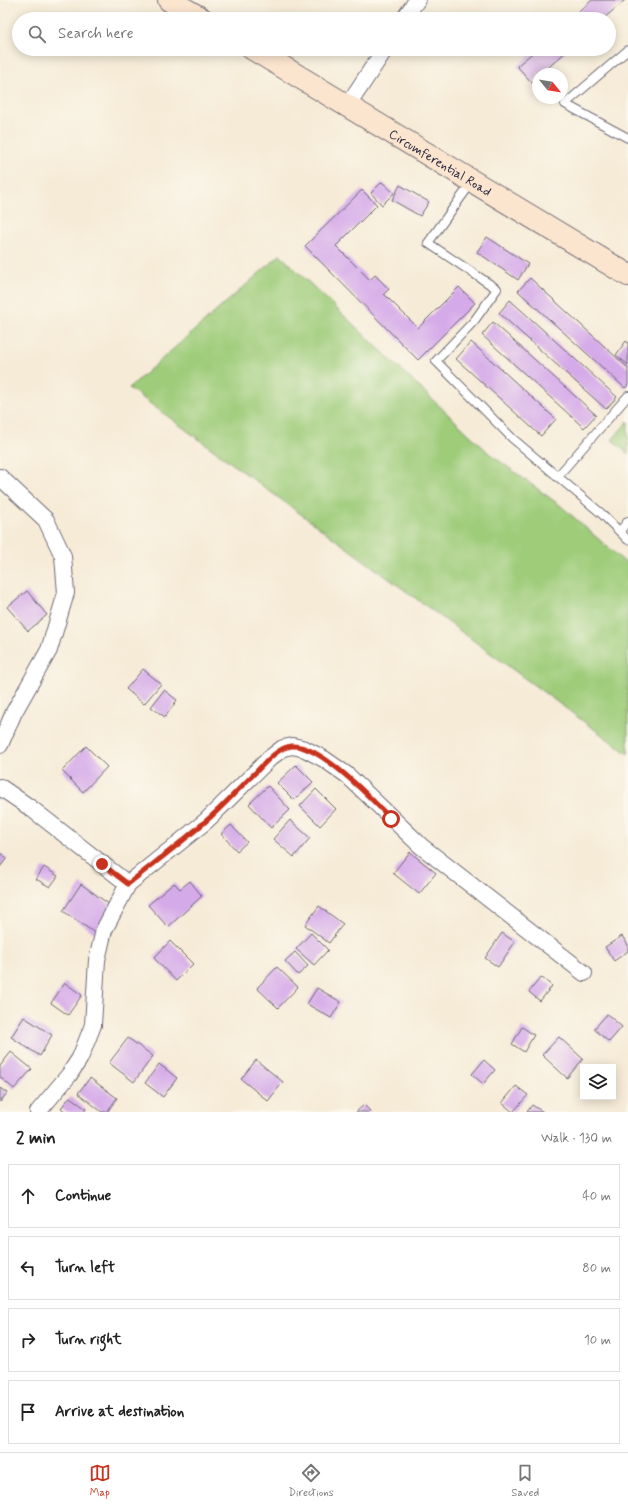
<!DOCTYPE html>
<meta charset="utf-8">
<style>
:root{--surface:#fff;--page:#f2f2f2;--text:#222;--muted:#767676;--line:#e0e0e0;--accent:#c8321e}
body{margin:0;font-family:Mynerve,sans-serif;background:var(--page);color:var(--text)}
.controls{position:absolute;right:12px;bottom:12px;display:grid;overflow:hidden;border-radius:0px;box-shadow:0 2px 10px #0003}
.controls button{width:36px;height:36px;display:grid;place-items:center;padding:0;border:0;border-bottom:1px solid var(--line);background:var(--surface);color:var(--text);font:20px sans-serif}
.compass{position:absolute;left:532px;top:68px;width:36px;height:36px;border-radius:50%;background:var(--surface);box-shadow:0 2px 10px #0003;rotate:120deg}
.stop{position:absolute;width:12px;height:12px;margin:-9px;border:3px solid #c8321e;border-radius:50%;background:#fff}
.stop.end{background:#c8321e;border-color:#fff;box-shadow:0 1px 4px #0008}
.list{margin:0;padding:0;list-style:none}
h2{display:flex;justify-content:space-between;align-items:center;height:52px;margin:0;padding:0 16px;font-size:17px}
h2 small{font-size:13px;font-weight:400;color:var(--muted)}
.list li{display:grid;grid-template-columns:26px 1fr auto;gap:12px;align-items:center;box-sizing:border-box;height:64px;margin:0 8px 8px;padding:0 8px;border:1px solid var(--line);border-radius:0px}
.list b{display:block;font-size:15px;white-space:nowrap}
.list em{font-size:13px;font-style:normal;color:var(--muted)}
.icon{flex:none;width:22px;height:22px;fill:none;stroke:currentColor;stroke-width:2;stroke-linecap:round;stroke-linejoin:round}
.map{position:relative;flex:none;width:628px;height:1112px;overflow:hidden}
.search{position:absolute;background:var(--surface);box-shadow:0 2px 10px #0003;left:12px;right:12px;top:12px;height:44px;display:flex;align-items:center;gap:10px;box-sizing:border-box;padding:0 14px;border-radius:22px;color:var(--muted);font-size:15px}
.sheet{height:340px;background:var(--surface)}
nav{display:flex;justify-content:space-around;align-items:center;box-sizing:border-box;height:56px;border-top:1px solid var(--line);background:var(--surface);font-size:11px;color:var(--muted)}
nav a{display:grid;justify-items:center;gap:2px}
nav .on{color:var(--accent)}
.map>svg:first-child{display:block}
.green{fill:#9ecc79;stroke:#60775a}
.building{fill:#d5aae9}
.lines{fill:none;stroke-linecap:round;stroke-linejoin:round}
.service-casing{stroke:#6c6872;stroke-width:10}
.minor-casing{stroke:#6c6872;stroke-width:18}
.secondary-casing{stroke:#6c6872;stroke-width:24}
.service{stroke:#fff;stroke-width:8}
.minor{stroke:#fff;stroke-width:16}
.secondary{stroke:#fbe5cf;stroke-width:22}
.route{stroke:#c8321e;stroke-width:5}
.labels{text-anchor:middle;stroke-width:4;stroke-linejoin:round;paint-order:stroke}
.street-label{font-size:13px;fill:#22223b;stroke:#fbf7ec}
</style>
<div class="map">
<svg width="628" height="1112" viewBox="0 0 628 1112">
<rect width="100%" height="100%" fill="#fbf7ec"/>
<filter id="ink" filterUnits="userSpaceOnUse"><feTurbulence type="fractalNoise" baseFrequency=".025" numOctaves="2"/><feDisplacementMap in="SourceGraphic" scale="8" xChannelSelector="R" yChannelSelector="G"/><feConvolveMatrix kernelMatrix="1 2 1 2 8 2 1 2 1" color-interpolation-filters="sRGB"/></filter>
<filter id="wash" filterUnits="userSpaceOnUse"><feTurbulence type="fractalNoise" baseFrequency=".012" numOctaves="4" result="noise"/><feDisplacementMap in="SourceGraphic" scale="16" xChannelSelector="R" yChannelSelector="G"/><feGaussianBlur stdDeviation="0.9" result="paint"/><feColorMatrix in="noise" values="0 0 0 0 0 0 0 0 0 0 0 0 0 0 0 0 0 1.4 0 .05"/><feComposite in="paint" operator="in"/></filter>
<g filter="url(#wash)">
<rect width="100%" height="100%" fill="#f6ebd7"/>
<path class="green" d="M 280,255 L 490,454 L 561,506 L 628,565 L 628,754 L 129,388 Z
M 628,421 L 628,454 L 612,440 Z"/>
<g id="blocks">
<path class="building" d="M 592,0 L 625,0 L 603,19 L 571,19 Z
M 537,49 L 569,49 L 541,74 L 538,74 L 538,77 L 532,83 L 517,66 Z
M 382,182 L 394,193 L 382,205 L 371,193 Z
M 400,185 L 429,202 L 420,216 L 392,200 Z
M 362,190 L 377,205 L 336,246 L 370,280 L 375,275 L 389,289 L 384,294 L 418,328 L 459,287 L 475,303 L 418,360 L 305,246 Z
M 487,237 L 528,264 L 518,280 L 477,252 Z
M 530,278 L 628,368 L 628,385 L 625,388 L 518,291 Z
M 510,300 L 617,397 L 606,409 L 499,313 Z
M 493,322 L 596,415 L 584,428 L 482,335 Z
M 626,341 L 628,343 L 628,365 L 616,355 Z
M 471,342 L 556,419 L 541,436 L 456,359 Z
M 27,591 L 47,615 L 28,631 L 7,607 Z
M 143,669 L 161,684 L 144,704 L 126,689 Z
M 164,690 L 177,700 L 165,717 L 151,707 Z
M 86,746 L 107,767 L 83,792 L 62,771 Z
M 296,765 L 313,782 L 294,800 L 277,783 Z
M 268,786 L 290,810 L 271,828 L 249,804 Z
M 316,789 L 336,809 L 320,826 L 300,806 Z
M 290,820 L 310,838 L 294,857 L 273,839 Z
M 231,825 L 247,842 L 237,851 L 221,834 Z
M 410,852 L 436,873 L 419,894 L 393,873 Z
M 0,853 L 7,858 L 0,867 Z
M 44,867 L 58,876 L 50,887 L 36,879 Z
M 190,881 L 202,896 L 168,927 L 148,905 L 174,883 L 180,889 Z
M 81,884 L 113,907 L 95,933 L 63,911 Z
M 319,906 L 343,924 L 329,943 L 305,925 Z
M 311,933 L 328,950 L 314,965 L 296,949 Z
M 502,933 L 515,942 L 498,967 L 485,958 Z
M 622,936 L 628,945 L 628,951 L 614,961 L 605,947 Z
M 170,941 L 193,964 L 176,981 L 154,958 Z
M 295,952 L 308,966 L 298,975 L 285,961 Z
M 277,967 L 298,987 L 278,1008 L 257,988 Z
M 541,977 L 552,986 L 540,1001 L 529,992 Z
M 65,983 L 82,995 L 68,1015 L 51,1003 Z
M 317,988 L 341,1002 L 331,1018 L 307,1004 Z
M 607,1014 L 622,1027 L 609,1042 L 594,1029 Z
M 24,1017 L 52,1035 L 40,1056 L 11,1037 Z
M 522,1027 L 534,1035 L 524,1052 L 512,1044 Z
M 559,1037 L 583,1059 L 567,1078 L 542,1055 Z
M 128,1038 L 153,1056 L 134,1082 L 109,1063 Z
M 11,1052 L 32,1069 L 14,1089 L 0,1077 L 0,1066 Z
M 256,1060 L 283,1082 L 268,1101 L 241,1079 Z
M 484,1060 L 495,1070 L 483,1084 L 472,1074 Z
M 159,1064 L 177,1078 L 163,1097 L 145,1083 Z
M 90,1078 L 117,1098 L 107,1112 L 102,1112 L 78,1093 Z
M 516,1086 L 528,1095 L 513,1112 L 502,1103 Z
M 0,1088 L 7,1093 L 0,1102 Z
M 70,1097 L 86,1109 L 84,1112 L 66,1112 L 61,1108 Z
M 364,1105 L 371,1112 L 356,1112 Z
M 532,1105 L 543,1112 L 527,1112 Z"/>
</g>
</g>
<g filter="url(#ink)">
<use href="#blocks" fill-opacity="0" stroke="#6c6872" stroke-width="1"/>
<g class="lines">
<g class="service-casing">
<path id="service" d="M 628,50 L 565,104 L 628,138
M 472,182 L 428,243 L 497,289 L 474,321 L 436,361 L 512,438 L 602,514 L 628,540
M 557,477 L 628,396
M 620,531 L 628,521"/>
</g>
<g class="minor-casing">
<path id="minor" d="M 404,19 L 417,0
M 348,105 L 385,49
M 0,477 L 46,520 L 63,556 L 66,593 L 49,650 L 14,712 L 0,745
M 0,787 L 32,809 L 128,884
M 38,1112 L 69,1075 L 80,1058 L 93,1025 L 97,960 L 104,930 L 128,884 L 206,821 L 270,758 L 283,748 L 293,746 L 305,749 L 324,759 L 347,775 L 421,846 L 584,973"/>
</g>
<g class="secondary-casing">
<g id="secondary">
<path d="M 169,0 L 202,19"/>
<path id="s1" d="M 253,49 L 628,275"/>
</g>
</g>
<use href="#service" class="service"/>
<use href="#minor" class="minor"/>
<use href="#secondary" class="secondary"/>
</g>
</g>
<g class="lines" filter="url(#ink)">
<path class="route" d="M 102,864 L 128,884 C 154,863 181,843 206,821 C 224,806 239,788 256,772 C 265,763 278,747 292,746 C 320,744 372,799 391,819"/>
</g>
<g class="labels">
<g class="street-label">
<text dy="5" stroke="none"><textPath href="#s1" startOffset="219">Circumferential Road</textPath></text>
</g>
</g>
</svg>
<div class="controls">
<button><svg class="icon" aria-label="layers" viewBox="0 0 24 24"><path d="M12 4l9 5-9 5-9-5zM3 14l9 5 9-5"/></svg></button>
</div>
<svg class="compass" viewBox="-18 -18 36 36"><path d="M0-13l5 13h-10z" fill="#e53935"/><path d="M0 13l5-13h-10z" fill="#767676"/></svg>
<div class="stop" style="left:391px;top:819px"></div>
<div class="stop end" style="left:102px;top:864px"></div>
<div class="search"><svg class="icon" aria-label="search" viewBox="0 0 24 24"><circle cx="10" cy="10" r="6"/><path d="M15 15l6 6"/></svg>Search here</div>
</div>
<section class="sheet">
<h2>2 min<small>Walk · 130 m</small></h2>
<ul class="list">
<li><svg class="icon" aria-label="ahead" viewBox="0 0 24 24"><path d="M12 20V5M6 11l6-6 6 6"/></svg><div><b>Continue</b></div><em>40 m</em></li>
<li><svg class="icon" aria-label="left" viewBox="0 0 24 24"><path d="M17 20v-9H6M10 6l-5 5 5 5"/></svg><div><b>Turn left</b></div><em>80 m</em></li>
<li><svg class="icon" aria-label="right" viewBox="0 0 24 24"><path d="M7 20v-9h11M14 6l5 5-5 5"/></svg><div><b>Turn right</b></div><em>10 m</em></li>
<li><svg class="icon" aria-label="arrive" viewBox="0 0 24 24"><path d="M6 21V4h12l-3 4 3 4H6"/></svg><div><b>Arrive at destination</b></div></li>
</ul>
</section>
<nav>
<a class="on"><svg class="icon" aria-label="map" viewBox="0 0 24 24"><path d="M3 6l6-2 6 2 6-2v14l-6 2-6-2-6 2zM9 4v14M15 6v14"/></svg>Map</a>
<a><svg class="icon" aria-label="directions" viewBox="0 0 24 24"><path d="M12 3l9 9-9 9-9-9zM9 14v-3h6M13 9l2 2-2 2"/></svg>Directions</a>
<a><svg class="icon" aria-label="saved" viewBox="0 0 24 24"><path d="M7 4h10v16l-5-4-5 4z"/></svg>Saved</a>
</nav>
